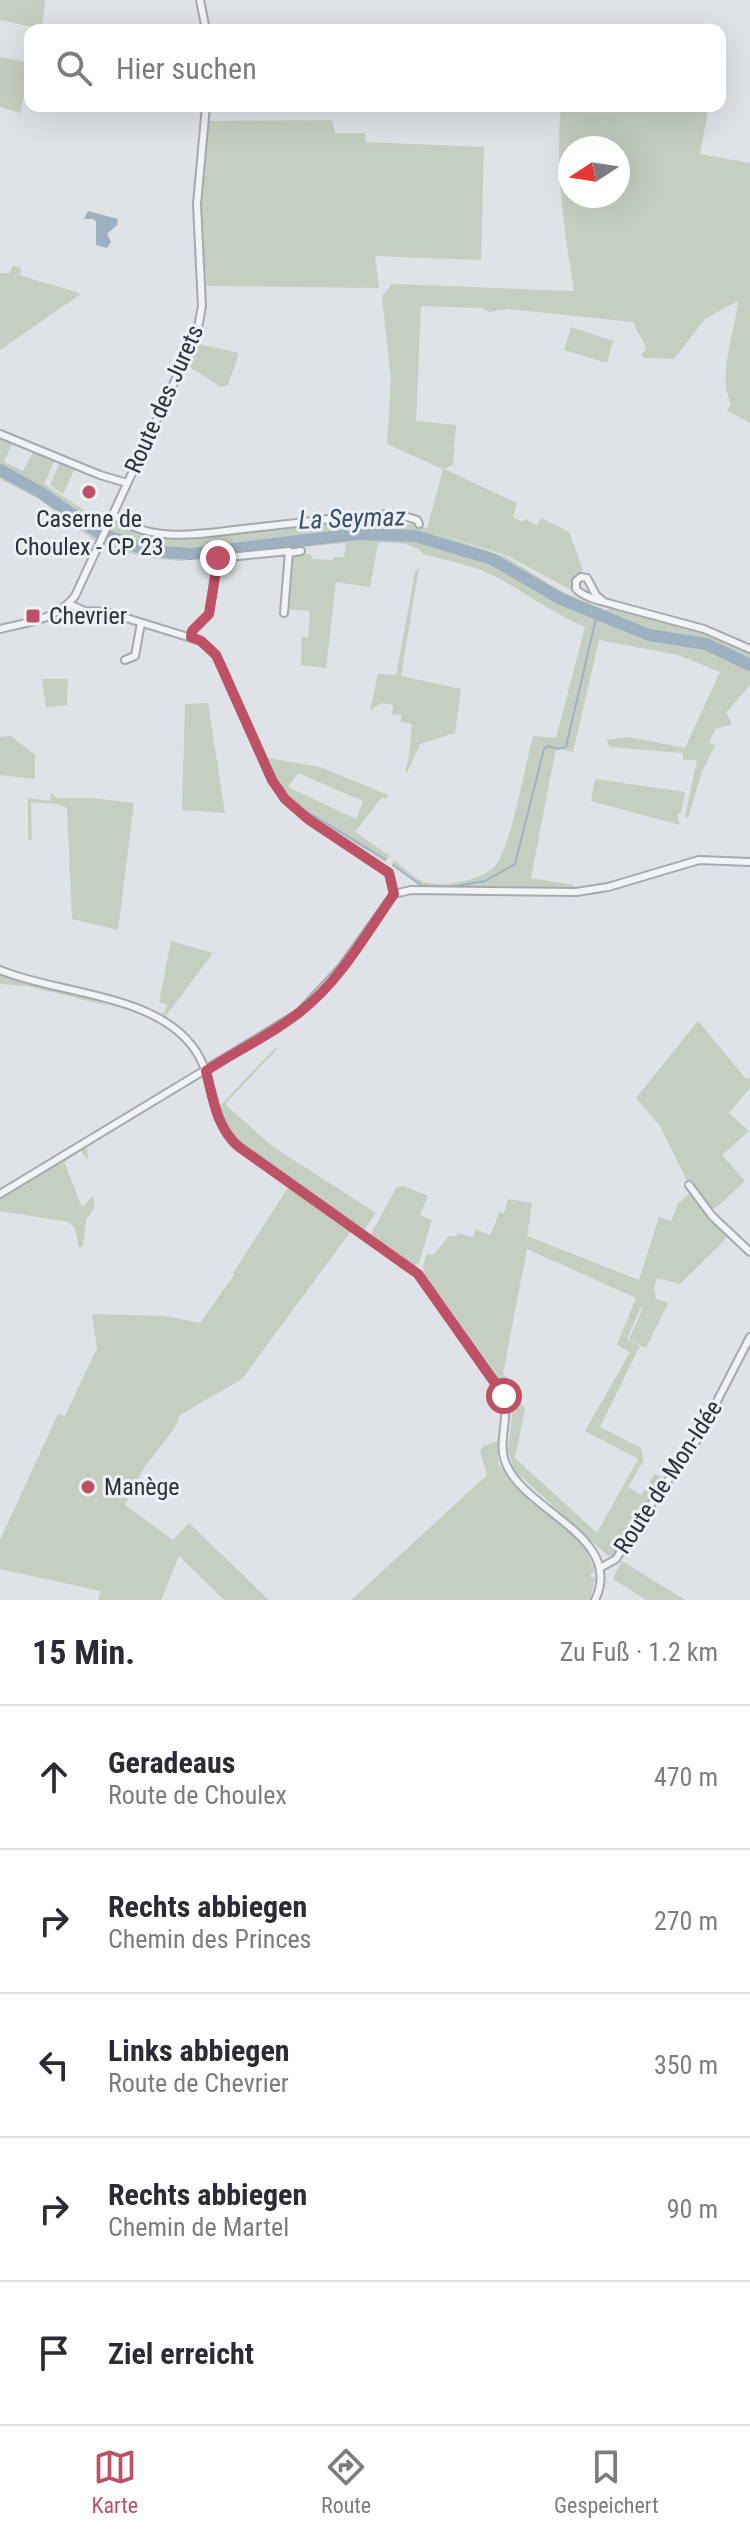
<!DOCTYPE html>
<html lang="de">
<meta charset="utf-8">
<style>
:root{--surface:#fff;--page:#f7f7f7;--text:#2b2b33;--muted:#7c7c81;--line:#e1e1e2;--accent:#be5165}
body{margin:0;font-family:"Roboto Condensed",sans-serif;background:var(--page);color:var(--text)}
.compass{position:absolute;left:558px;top:136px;width:72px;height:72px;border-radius:50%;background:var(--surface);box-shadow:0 8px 32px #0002;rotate:258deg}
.stop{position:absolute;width:24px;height:24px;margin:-18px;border:6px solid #be5165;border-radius:50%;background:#fff}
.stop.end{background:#be5165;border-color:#fff;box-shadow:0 2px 8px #0008}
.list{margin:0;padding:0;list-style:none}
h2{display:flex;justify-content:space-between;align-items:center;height:104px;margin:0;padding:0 32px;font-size:34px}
h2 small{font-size:26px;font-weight:400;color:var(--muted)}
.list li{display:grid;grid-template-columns:52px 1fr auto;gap:24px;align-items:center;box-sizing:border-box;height:144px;padding:0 32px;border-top:2px solid var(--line)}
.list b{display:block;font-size:30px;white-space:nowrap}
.list p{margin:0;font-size:26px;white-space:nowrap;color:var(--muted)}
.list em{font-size:26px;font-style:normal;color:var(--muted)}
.icon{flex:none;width:44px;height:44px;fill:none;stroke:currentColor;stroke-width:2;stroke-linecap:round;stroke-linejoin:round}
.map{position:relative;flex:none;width:750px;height:1600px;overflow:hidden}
.search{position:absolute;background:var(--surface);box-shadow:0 8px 32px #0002;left:24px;right:24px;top:24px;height:88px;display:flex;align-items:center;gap:20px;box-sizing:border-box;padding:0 28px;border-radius:16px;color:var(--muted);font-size:30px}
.sheet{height:824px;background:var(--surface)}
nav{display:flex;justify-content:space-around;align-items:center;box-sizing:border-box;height:112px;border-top:2px solid var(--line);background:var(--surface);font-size:22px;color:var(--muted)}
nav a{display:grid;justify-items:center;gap:4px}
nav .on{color:var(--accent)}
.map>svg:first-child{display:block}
.green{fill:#c5cfc1;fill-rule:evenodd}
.water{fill:#9eb1c3}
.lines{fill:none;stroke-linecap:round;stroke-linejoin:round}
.stream{stroke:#9eb1c3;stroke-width:2}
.river{stroke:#9eb1c3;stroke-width:12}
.minor-casing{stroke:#a5a9b0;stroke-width:10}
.minor{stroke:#f1f3f5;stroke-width:6}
.route{stroke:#be5165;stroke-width:10}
.poi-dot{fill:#be5165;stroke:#eef1f4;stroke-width:3}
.labels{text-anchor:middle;stroke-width:6;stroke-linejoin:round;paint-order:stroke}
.street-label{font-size:24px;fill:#2a313c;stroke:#eef1f4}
.poi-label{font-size:24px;fill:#2a313c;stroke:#eef1f4;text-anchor:start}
.water-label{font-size:26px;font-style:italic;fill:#38516b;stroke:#eef1f4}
</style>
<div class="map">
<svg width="750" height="1600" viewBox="0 0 750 1600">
<rect width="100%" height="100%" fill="#dfe2e6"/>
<path class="green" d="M 0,0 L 45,0 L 42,29 L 0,20 Z
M 0,57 L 30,63 L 30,74 L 20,113 L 0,107 Z
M 561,106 L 709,106 L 700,154 L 750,163 L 750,423 L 727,411 L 731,404 C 717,373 735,333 738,301 L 705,319 L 674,359 L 644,358 L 641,354 L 646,350 C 644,338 636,333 633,322 L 508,309 L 489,312 L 481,308 L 421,306 L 416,421 L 456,425 L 453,465 L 444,469 L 517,503 L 513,517 L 523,522 L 525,519 L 537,525 L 541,518 L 569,532 L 583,570 L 573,579 L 573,591 L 508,556 L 433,532 L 506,557 L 561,591 L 606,610 L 609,608 L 699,630 L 750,653 L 750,685 L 726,713 L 732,724 L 715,729 L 709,743 L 715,745 L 702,772 L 688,818 L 685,817 L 697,760 L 683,760 L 683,753 L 610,747 L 606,740 L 629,737 L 685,748 L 720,672 L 678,655 L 599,640 L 573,752 L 556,748 L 531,878 L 574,885 L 574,888 L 422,885 L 392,863 L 394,860 C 403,866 414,879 424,882 C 443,888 488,880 498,862 C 514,832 524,770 533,736 L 556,738 L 585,627 C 555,614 530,596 502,580 C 479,566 448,561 423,554 C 414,542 393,542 378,543 L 370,587 L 336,582 L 326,668 L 301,665 L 302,637 L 308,637 L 310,611 L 287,609 L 290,562 L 294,555 L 311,554 L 312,559 L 333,560 L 334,557 L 344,557 L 346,543 L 223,554 L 182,561 L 147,558 L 103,545 L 113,514 L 146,531 L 192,534 L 196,538 L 210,536 L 214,532 L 249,528 L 255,532 L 268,530 L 272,526 L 313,521 L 318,525 L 332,523 L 335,519 L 400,516 L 402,525 L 419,524 L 427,529 L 443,469 L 387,444 L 391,380 L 382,296 L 392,284 L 574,291 C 564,230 555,168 561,106 ZM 570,148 L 618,148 L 618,196 L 570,196 Z
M 332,120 L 335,133 L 365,133 L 366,142 L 484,147 L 481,260 L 375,256 L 379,288 L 206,286 L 201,193 L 209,121 Z
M 13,265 L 21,269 L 20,275 C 42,283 60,286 81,294 L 0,350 L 0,273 L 10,273 Z
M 571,327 L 613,341 L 607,363 L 564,350 Z
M 198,344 L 239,353 L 228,385 L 221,387 L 188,366 Z
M 0,432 L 15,438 L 4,462 L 23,471 L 34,450 L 55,459 L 44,484 L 101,521 L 99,524 L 102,525 L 95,541 L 39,499 L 0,479 Z
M 60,462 L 75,468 L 63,494 L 50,485 Z
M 419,568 L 401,676 L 461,689 L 455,733 L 420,744 L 407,773 L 405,771 L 409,757 L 412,724 L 401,722 L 401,715 L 392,714 L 393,705 L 381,703 L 370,711 L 378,674 L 396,675 L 415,572 Z
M 42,679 L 68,679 L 67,705 L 46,707 Z
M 208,703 L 225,813 L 182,810 L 185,704 Z
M 11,736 L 35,755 L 35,779 L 0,775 L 0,737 Z
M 268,758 L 320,767 L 388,795 L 386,799 L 382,797 L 355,832 L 390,856 L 385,862 L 302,810 L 280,787 ZM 298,773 L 363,801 L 356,819 L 288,787 Z
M 595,779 L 685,792 L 681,813 L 677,814 L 680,825 L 591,801 Z
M 51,793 L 57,798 L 93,798 L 134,803 L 118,930 L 72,919 L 67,808 L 59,804 L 31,802 L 32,840 L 28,840 L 28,798 L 50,801 Z
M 171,941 L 213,953 L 166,1016 L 162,1014 L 168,1005 L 159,1002 Z
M 0,975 L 76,994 L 109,1006 L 27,986 L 0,984 Z
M 698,1021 L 746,1079 L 750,1077 L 750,1088 L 729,1113 L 749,1131 L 722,1155 L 745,1181 L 717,1207 L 709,1209 L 689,1185 L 660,1126 L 636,1098 Z
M 278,1045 L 276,1050 L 225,1104 L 272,1146 L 376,1213 L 364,1230 L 242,1144 C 231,1134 224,1121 219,1107 Z
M 84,1147 L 87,1148 L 88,1160 L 81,1151 L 64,1162 L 82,1207 L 93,1196 L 95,1207 L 86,1220 L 83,1246 L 79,1247 L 75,1229 L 69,1222 L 0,1211 L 0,1198 Z
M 289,1186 L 351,1231 L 242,1379 L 180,1415 L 174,1429 L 143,1469 L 125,1505 L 173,1540 L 189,1523 L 269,1600 L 224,1600 L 179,1556 L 161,1600 L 98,1600 L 101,1591 L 0,1569 L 0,1540 L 58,1414 L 65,1416 L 97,1348 L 92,1314 L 165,1316 L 200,1323 L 234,1275 L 233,1273 Z
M 403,1186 L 428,1196 L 420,1215 L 432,1220 L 419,1263 L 413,1266 L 371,1234 L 396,1188 Z
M 689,1194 L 727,1235 L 724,1241 L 680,1284 L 657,1278 L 654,1287 L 656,1299 L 668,1303 L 646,1348 L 629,1339 L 643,1308 L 641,1307 L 627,1339 L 640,1346 L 600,1427 L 641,1448 L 644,1460 L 628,1487 L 641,1495 L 655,1474 L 666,1480 L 640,1515 L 637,1513 L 637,1518 L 614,1555 L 608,1556 L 515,1471 L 508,1451 L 513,1409 L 511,1399 L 495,1371 L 424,1274 L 423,1265 L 427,1254 L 433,1255 L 449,1236 L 457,1236 L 457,1233 L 473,1237 L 476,1229 L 490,1235 L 500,1212 L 504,1213 L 508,1199 L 532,1203 L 527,1236 L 639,1280 L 659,1217 L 671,1221 L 678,1204 ZM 527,1249 L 636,1298 L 617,1345 L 630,1352 L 585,1431 L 638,1459 L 597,1533 L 515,1458 L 525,1409 L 503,1373 Z
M 498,1441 L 498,1464 L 521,1490 L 585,1546 L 595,1572 L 591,1573 L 591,1578 L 595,1577 L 590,1600 L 351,1600 L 487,1475 L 480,1452 L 483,1446 Z
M 622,1561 L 685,1600 L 646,1600 L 613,1579 Z"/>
<path class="water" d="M 88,211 L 118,219 L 117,225 L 107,234 L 111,242 L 107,248 L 96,245 L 96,222 L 93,219 L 84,219 Z"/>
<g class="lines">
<path class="stream" d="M 306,811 L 385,859
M 393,865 L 422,886 L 450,887 L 485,881 L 515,864 L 544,749 L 548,746 L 558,749 L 566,747 L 597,614"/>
<path class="river" d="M 0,470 L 40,492 L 98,532 L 148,551 L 191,554 L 357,534 L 415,536 L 492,559 L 561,599 L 649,635 L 706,644 L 750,665"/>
<g class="minor-casing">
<path id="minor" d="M 200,0 L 206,30
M 0,434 L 100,475 L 127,483
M 113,514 C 150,546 206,533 251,528 C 280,525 308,522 337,518 C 362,515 394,511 417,520 L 419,524
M 289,553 L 301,551
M 603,601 L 596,595 L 587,578 L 581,577 L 576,581 L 576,589 C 585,598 602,601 615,605 L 704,629 L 750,649
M 69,604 L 85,611 L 107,612 L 201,641 L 216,655 L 221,665 L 272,780 L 285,799 L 308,819 L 389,873 L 394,894
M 0,629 C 28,622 57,620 75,596 L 197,333 L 202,306 L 197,204 L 206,106
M 191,637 L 192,631 L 209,614 L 218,558 L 289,551 L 284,613
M 125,660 L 135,656 L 141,623
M 0,970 C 57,994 153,993 193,1047 C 215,1076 209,1115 234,1143 L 418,1274 L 502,1391 C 512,1415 496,1441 506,1464 C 526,1512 625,1537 595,1600
M 689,1185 L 712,1216 L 750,1252
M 0,1194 L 299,1013 L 341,968 L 394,894 L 411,890 L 576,892 L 608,887 L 699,860 L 750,862
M 600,1568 L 616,1559 L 647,1510 L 697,1440 L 750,1337"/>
</g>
<use href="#minor" class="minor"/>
</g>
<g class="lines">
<path class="route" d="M 218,558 L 209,614 L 192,631 L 191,637 L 201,641 L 216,655 L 272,780 L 285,799 L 308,819 L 389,873 L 394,894 C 366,934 340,981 301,1011 C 272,1035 237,1050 206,1071 C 213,1099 216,1127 239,1147 L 418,1274 L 504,1396"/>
</g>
<g class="poi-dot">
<circle cx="89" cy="492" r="8"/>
<rect x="25" y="608" width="16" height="16" rx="4"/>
<circle cx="88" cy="1487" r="8"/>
</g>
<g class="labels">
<g class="street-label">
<text transform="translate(164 399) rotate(-66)" y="8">Route des Jurets</text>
<text transform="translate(668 1477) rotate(-57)" y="8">Route de Mon-Idée</text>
</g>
<g class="poi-label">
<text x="89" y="527" text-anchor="middle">Caserne de<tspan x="89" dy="28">Choulex - CP 23</tspan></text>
<text x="49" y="624">Chevrier</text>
<text x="104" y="1495">Manège</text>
</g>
<g class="water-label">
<text transform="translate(352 518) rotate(-2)" y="9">La Seymaz</text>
</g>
</g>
</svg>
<svg class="compass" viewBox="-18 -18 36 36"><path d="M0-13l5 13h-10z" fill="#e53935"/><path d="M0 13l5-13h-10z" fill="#7c7c81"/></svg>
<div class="stop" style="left:504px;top:1396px"></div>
<div class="stop end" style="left:218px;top:558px"></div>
<div class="search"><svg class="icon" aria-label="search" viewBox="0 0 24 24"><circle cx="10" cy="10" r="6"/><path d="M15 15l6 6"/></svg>Hier suchen</div>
</div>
<section class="sheet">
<h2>15 Min.<small>Zu Fuß · 1.2 km</small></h2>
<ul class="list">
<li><svg class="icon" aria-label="ahead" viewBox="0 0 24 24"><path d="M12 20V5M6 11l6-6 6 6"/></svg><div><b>Geradeaus</b><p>Route de Choulex</p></div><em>470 m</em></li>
<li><svg class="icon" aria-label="right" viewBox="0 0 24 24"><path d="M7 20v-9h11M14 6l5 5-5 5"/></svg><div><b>Rechts abbiegen</b><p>Chemin des Princes</p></div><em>270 m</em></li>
<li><svg class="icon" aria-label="left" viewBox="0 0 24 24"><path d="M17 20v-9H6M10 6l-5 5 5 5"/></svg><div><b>Links abbiegen</b><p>Route de Chevrier</p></div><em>350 m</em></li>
<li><svg class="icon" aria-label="right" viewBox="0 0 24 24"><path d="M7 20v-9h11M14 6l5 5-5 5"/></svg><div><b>Rechts abbiegen</b><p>Chemin de Martel</p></div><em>90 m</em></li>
<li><svg class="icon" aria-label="arrive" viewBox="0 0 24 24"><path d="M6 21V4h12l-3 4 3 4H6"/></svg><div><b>Ziel erreicht</b></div></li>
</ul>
</section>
<nav>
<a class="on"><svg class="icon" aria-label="map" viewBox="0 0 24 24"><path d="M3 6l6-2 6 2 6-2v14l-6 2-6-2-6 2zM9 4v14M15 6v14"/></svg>Karte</a>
<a><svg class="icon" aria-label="directions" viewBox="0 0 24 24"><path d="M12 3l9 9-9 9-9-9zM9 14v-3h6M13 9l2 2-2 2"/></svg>Route</a>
<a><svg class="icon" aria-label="saved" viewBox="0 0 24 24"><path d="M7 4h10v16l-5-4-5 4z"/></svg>Gespeichert</a>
</nav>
